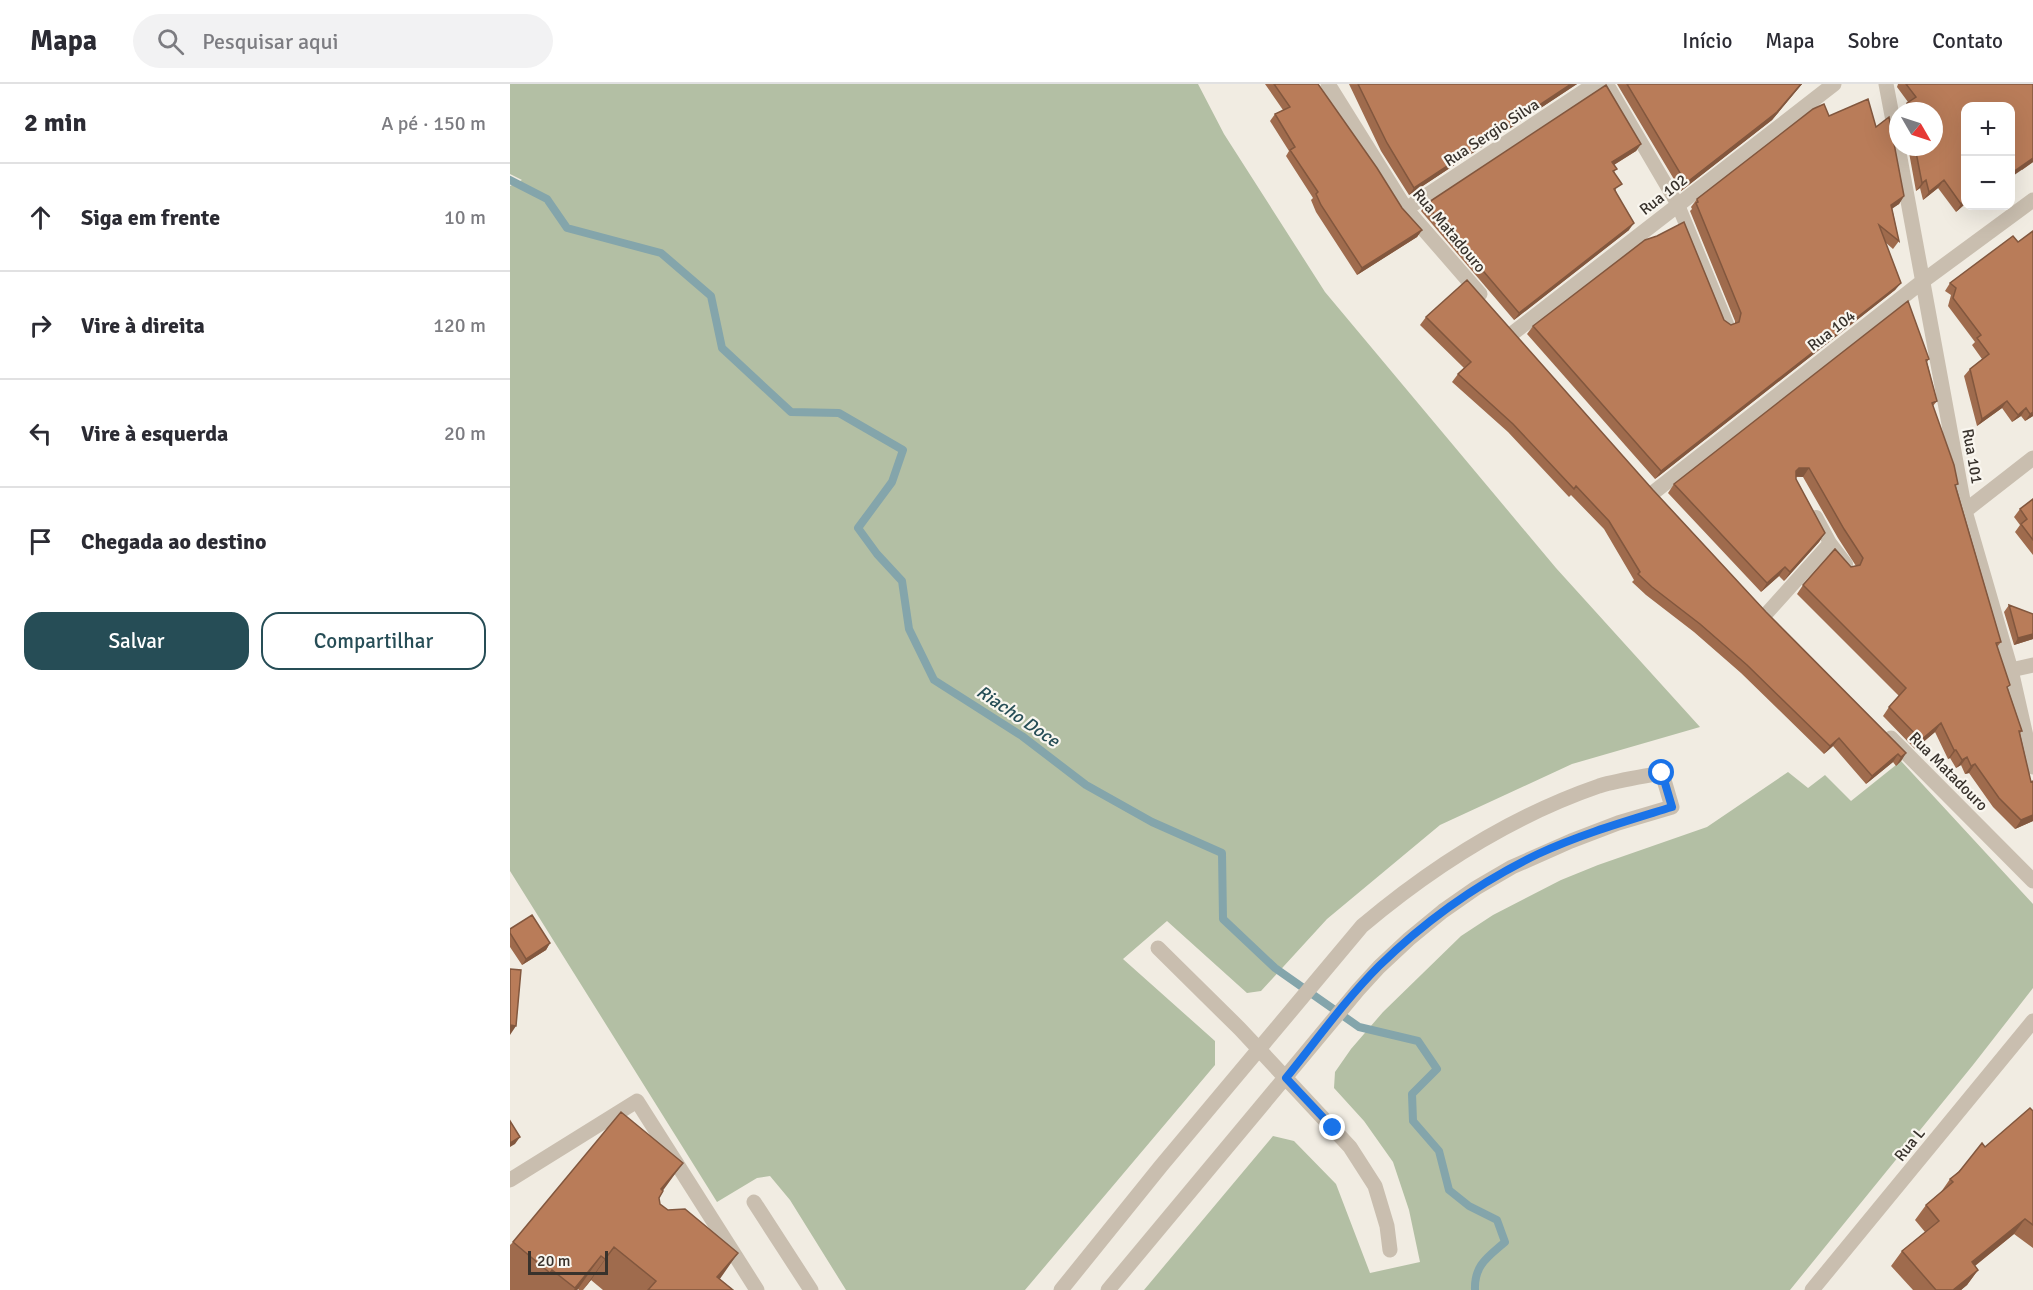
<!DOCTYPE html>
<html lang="pt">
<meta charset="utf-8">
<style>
:root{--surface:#fff;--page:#f2f2f3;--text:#2b2b33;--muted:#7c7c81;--line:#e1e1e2;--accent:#264d56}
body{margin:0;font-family:Signika,sans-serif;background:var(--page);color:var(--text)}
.controls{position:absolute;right:18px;top:18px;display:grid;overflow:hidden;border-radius:12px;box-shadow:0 6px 24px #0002}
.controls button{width:54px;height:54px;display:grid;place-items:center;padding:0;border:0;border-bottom:2px solid var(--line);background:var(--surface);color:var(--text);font:30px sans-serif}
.compass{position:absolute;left:1379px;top:18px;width:54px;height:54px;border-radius:50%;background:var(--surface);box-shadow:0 6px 24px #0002;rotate:129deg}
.scale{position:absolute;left:18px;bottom:15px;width:80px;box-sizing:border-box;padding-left:6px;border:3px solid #38322c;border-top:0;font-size:16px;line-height:21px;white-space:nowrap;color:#38322c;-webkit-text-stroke:4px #f9f6ef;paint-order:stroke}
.stop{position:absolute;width:18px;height:18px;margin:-14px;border:4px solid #1a73e8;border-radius:50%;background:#fff}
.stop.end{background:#1a73e8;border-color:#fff;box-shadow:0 2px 6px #0008}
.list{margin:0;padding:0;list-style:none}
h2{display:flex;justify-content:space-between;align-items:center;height:78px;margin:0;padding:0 24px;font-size:26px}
h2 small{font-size:20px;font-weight:400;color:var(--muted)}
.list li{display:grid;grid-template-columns:39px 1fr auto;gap:18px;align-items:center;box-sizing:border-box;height:108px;padding:0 24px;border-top:2px solid var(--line)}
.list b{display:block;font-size:22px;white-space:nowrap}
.list em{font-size:20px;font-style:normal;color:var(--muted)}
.actions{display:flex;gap:12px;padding:18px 24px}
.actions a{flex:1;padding:14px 0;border:2px solid var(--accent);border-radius:18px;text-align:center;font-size:21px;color:var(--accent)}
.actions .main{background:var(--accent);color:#fff}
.icon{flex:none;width:33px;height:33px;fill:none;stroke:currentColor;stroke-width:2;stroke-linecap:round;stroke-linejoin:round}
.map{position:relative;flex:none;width:1523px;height:1206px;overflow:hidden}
header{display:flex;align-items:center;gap:36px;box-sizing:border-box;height:84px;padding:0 30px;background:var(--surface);border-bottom:2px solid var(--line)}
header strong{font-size:28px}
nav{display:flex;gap:33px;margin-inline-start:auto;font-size:21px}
.search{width:420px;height:54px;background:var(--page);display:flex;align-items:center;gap:15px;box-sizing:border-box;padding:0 21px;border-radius:33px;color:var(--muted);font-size:22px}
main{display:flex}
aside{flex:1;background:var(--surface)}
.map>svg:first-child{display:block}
.green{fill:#b3bfa4}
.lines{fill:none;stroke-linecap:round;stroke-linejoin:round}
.stream{stroke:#84a5ab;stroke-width:8}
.lane{stroke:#c9beaf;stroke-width:14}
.street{stroke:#c9beaf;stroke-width:15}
.wall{fill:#9f6b4d}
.shaded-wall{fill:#82573e}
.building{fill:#b97c59;stroke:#82573e;stroke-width:1.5}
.route{stroke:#1a73e8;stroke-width:8}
.labels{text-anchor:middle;stroke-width:4.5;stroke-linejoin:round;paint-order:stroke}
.street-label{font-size:16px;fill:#38322c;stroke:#f9f6ef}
.water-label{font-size:18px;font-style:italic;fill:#264d56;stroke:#f9f6ef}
</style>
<header>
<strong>Mapa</strong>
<div class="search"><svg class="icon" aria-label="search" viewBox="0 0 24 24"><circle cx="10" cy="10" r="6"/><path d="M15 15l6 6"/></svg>Pesquisar aqui</div>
<nav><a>Início</a><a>Mapa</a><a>Sobre</a><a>Contato</a></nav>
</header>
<main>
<aside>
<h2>2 min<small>A pé · 150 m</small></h2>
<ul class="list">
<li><svg class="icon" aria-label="ahead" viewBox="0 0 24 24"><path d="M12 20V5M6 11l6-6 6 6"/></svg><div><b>Siga em frente</b></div><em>10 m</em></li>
<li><svg class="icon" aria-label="right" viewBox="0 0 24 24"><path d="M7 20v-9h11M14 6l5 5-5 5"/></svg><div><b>Vire à direita</b></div><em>120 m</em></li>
<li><svg class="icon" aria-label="left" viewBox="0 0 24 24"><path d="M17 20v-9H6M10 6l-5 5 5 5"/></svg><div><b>Vire à esquerda</b></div><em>20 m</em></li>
<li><svg class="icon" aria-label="arrive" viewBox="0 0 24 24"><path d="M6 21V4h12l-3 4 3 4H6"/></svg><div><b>Chegada ao destino</b></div></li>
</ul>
<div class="actions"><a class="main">Salvar</a><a>Compartilhar</a></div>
</aside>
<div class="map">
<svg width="1523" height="1206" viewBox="0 0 1523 1206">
<rect width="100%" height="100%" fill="#f1ece2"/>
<path class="green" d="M 0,0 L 688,0 L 714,50 L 815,208 L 1046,484 L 1190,643 L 1062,680 L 930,741 L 817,835 L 751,907 L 737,909 L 657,837 L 613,875 L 705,957 L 705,981 L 515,1206 L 336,1206 L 280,1116 L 260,1092 L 247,1094 L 207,1118 L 0,787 L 0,102 L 12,96 L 0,90 Z
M 1391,677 L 1523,820 L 1523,904 L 1463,981 L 1280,1206 L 634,1206 L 763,1052 L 784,1057 L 826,1100 L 860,1189 L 910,1178 L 899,1126 L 883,1078 L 854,1037 L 824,1004 L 825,988 L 841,965 L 873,928 L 951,852 L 983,831 L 1051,796 L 1088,781 L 1197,743 L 1278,688 L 1298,704 L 1315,691 L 1341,717 Z"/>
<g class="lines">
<path class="stream" d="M 0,96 L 37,115 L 57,144 L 151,169 L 201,212 L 212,264 L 281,328 L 329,329 L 393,366 L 382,398 L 348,444 L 367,470 L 392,497 L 399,545 L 424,596 L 512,652 L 576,701 L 642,738 L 712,769 L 713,835 L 765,884 L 849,943 L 908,957 L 927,985 L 902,1010 L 903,1037 L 929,1067 L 939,1106 L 959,1122 L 987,1136 L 995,1158 C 978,1173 964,1181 965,1206"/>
<path class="lane" d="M 1097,0 L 1168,121 L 1217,240
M 1306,433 L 1320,459 L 1336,480
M 1257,529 L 1320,459"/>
<path class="street" d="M 818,0 L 896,125 L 970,210
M 1376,0 L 1388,63
M 1388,63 L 1455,427 L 1501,586 L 1523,683
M 896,125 L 1085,0
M 1003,249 L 1324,0
M 1144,408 L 1413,197 L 1523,116
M 1455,427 L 1523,374
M 1501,586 L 1523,581
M 1381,654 L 1523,797
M 648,864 L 730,945 L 840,1063 L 865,1102 L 877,1142 L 880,1166
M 0,1096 L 127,1017 L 247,1206
M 244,1118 L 301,1206
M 551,1206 L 651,1082 L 852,842 C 922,783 1002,732 1089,702 C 1109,696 1131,693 1152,689 L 1162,723 L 1108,739 L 1061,757 L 1002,783 L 966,804 L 933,827 L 899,855 L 869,883 L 848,906 L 598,1206
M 1302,1206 L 1523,937"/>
</g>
<path class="wall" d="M 755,0 L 808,0 L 892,124 L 912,146 L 907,153 L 847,191 L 806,128 L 801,116 L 803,114 L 776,72 L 779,67 L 760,37 L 765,30 L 773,26 Z
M 839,0 L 1067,0 L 899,111 L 871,67 Z
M 1107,0 L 1292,0 L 1262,36 L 1171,107 Z
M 1388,0 L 1523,0 L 1523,78 L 1512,86 L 1500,22 L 1455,120 L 1446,128 L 1428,104 L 1413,116 L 1410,104 L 1406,107 L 1398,63 L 1424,63 L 1424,27 L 1392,27 L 1398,18 L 1387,3 Z
M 1319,32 L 1366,43 L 1394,112 L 1389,120 L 1382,124 L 1389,157 L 1383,165 L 1375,158 L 1391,199 L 1385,206 L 1145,395 L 1017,250 L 1023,242 L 1214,236 L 1221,241 L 1225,240 L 1225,237 L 1180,127 L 1182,125 L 1181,123 L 1187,115 Z
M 1131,60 L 1126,67 L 1104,81 L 1106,107 L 1119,146 L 1004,236 L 911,127 L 916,120 Z
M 1523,147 L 1523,332 L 1515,337 L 1511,332 L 1502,338 L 1492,324 L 1467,342 L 1454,292 L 1460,285 L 1472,275 L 1462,261 L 1465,258 L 1438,222 L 1441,211 L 1435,207 L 1440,199 L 1508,158 Z
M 916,233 L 1143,406 L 1256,528 L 1396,669 L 1391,677 L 1386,682 L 1383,678 L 1356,700 L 1323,662 L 1314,670 L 1231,589 L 1184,548 L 1136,511 L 1122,498 L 1124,496 L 1094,445 L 1061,411 L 1059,413 L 998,348 L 942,298 L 948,290 L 954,284 L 910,241 Z
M 1419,275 L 1417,278 L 1427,317 L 1423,322 L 1491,558 L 1487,563 L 1498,605 L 1512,647 L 1510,649 L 1521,698 L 1523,697 L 1523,737 L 1505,745 L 1483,723 L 1459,689 L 1455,690 L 1451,681 L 1446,684 L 1440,674 L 1438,675 L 1425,648 L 1405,665 L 1373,632 L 1379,623 L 1389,612 L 1287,510 L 1293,501 L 1341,483 L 1346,482 L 1328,454 L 1293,393 L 1286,393 L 1286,395 L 1315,449 L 1309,458 L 1274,497 L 1269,492 L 1251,508 L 1158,409 L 1164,400 Z
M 1523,415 L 1523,471 L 1505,448 L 1510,441 L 1504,433 L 1510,425 Z
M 1499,521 L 1523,555 L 1504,561 L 1494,528 Z
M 0,845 L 40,859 L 36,866 L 12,881 L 0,863 Z
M 1523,1027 L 1523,1164 L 1504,1150 L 1465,1182 L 1468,1186 L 1457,1201 L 1451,1206 L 1403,1206 L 1381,1182 L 1392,1167 L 1415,1148 L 1405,1136 L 1416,1121 L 1431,1108 L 1440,1095 L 1475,1063 Z
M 153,1107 L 149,1114 L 150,1120 L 210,1195 L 223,1206 L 93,1206 L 81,1196 L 73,1206 L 69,1206 L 68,1205 L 67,1206 L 0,1206 L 0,1161 L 3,1158 Z"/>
<path class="shaded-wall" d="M 1061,0 L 1067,0 L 899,111 L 904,104 Z
M 1291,0 L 1292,0 L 1262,36 L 1171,107 L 1176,99 Z
M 1131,60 L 1126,67 L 1097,85 L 1102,78 Z
M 1523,74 L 1523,78 L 1500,94 L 1500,90 Z
M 1416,96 L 1410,104 L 1406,107 L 1412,99 Z
M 1434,96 L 1428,104 L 1413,116 L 1419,108 Z
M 1394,112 L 1389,120 L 1376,129 L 1381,121 Z
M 1455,116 L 1455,120 L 1446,128 L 1451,120 Z
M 1124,139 L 1119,146 L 1004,236 L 1009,229 Z
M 912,146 L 907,153 L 847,191 L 852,184 Z
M 1391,199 L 1385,206 L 1145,395 L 1151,387 Z
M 1497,317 L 1492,324 L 1467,342 L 1472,335 Z
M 1516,324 L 1511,332 L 1502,338 L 1508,331 Z
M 1523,328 L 1523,332 L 1515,337 L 1520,330 Z
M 1289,384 L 1299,384 L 1293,393 L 1283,392 L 1280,396 Z
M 1315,449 L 1309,458 L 1274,497 L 1280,488 Z
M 1275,483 L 1269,492 L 1251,508 L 1257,499 Z
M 1523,550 L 1523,555 L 1504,561 L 1508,554 Z
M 1431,639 L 1425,648 L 1405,665 L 1411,656 Z
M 1329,654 L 1323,662 L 1314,670 L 1320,662 Z
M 1444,666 L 1446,666 L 1440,674 L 1438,675 Z
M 1396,669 L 1391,677 L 1386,682 L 1391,673 Z
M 1388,670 L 1383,678 L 1356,700 L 1362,692 Z
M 1457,673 L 1451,681 L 1446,684 L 1452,676 Z
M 1465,680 L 1459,689 L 1455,690 L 1461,682 Z
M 1523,731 L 1523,737 L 1505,745 L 1511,736 Z
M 40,859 L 36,866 L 12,881 L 16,875 Z
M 0,941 L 6,942 L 0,951 Z
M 10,1053 L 5,1060 L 0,1063 L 0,1059 Z
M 173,1079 L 149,1112 L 151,1105 Z
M 1515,1135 L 1504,1150 L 1451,1193 L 1462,1178 Z
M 104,1163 L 81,1196 L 73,1206 L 95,1175 Z
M 228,1169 L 205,1202 L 207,1193 Z
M 91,1172 L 68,1205 L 67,1206 L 64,1206 Z
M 1468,1186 L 1457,1201 L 1451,1206 L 1443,1206 Z"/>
<path class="building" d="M 764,0 L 808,0 L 867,84 L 892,124 L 912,146 L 852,184 L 811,121 L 806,110 L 808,108 L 780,66 L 785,63 L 765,30 L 780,23 Z
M 848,0 L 1061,0 L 904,104 L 877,59 Z
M 1117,0 L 1291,0 L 1267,28 L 1176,99 Z
M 1396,0 L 1523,0 L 1523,74 L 1500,90 L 1500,22 L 1455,22 L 1455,116 L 1451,120 L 1434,96 L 1419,108 L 1416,96 L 1412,99 L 1405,63 L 1424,63 L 1424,27 L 1398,27 L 1397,19 L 1406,13 Z
M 1096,1 L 1131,60 L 1102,78 L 1107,85 L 1103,87 L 1112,100 L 1104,105 L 1124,139 L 1009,229 L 916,120 Z
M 1358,15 L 1366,43 L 1379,33 L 1394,112 L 1381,121 L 1389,157 L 1369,141 L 1391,199 L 1151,387 L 1023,242 L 1135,156 L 1147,152 L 1174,138 L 1214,236 L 1221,241 L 1229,238 L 1231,229 L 1186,119 L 1188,118 L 1187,115 L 1303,25 L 1314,20 L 1319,32 Z
M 1523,147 L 1523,328 L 1520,330 L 1516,324 L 1508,331 L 1497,317 L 1472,335 L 1460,285 L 1479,270 L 1467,254 L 1471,251 L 1443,214 L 1446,204 L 1440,199 L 1503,152 L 1508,158 Z
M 957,196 L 1143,406 L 1256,528 L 1396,669 L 1391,673 L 1388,670 L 1362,692 L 1329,654 L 1320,662 L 1237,581 L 1190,540 L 1142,503 L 1128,490 L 1130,488 L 1099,437 L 1066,402 L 1064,405 L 1003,340 L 948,290 L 961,278 L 916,233 Z
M 1398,217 L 1419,275 L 1416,276 L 1427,317 L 1422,319 L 1444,381 L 1448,400 L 1445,401 L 1491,558 L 1486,559 L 1500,601 L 1497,603 L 1512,647 L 1509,647 L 1521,698 L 1523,697 L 1523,731 L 1511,736 L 1489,714 L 1465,680 L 1461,682 L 1457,673 L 1452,676 L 1446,666 L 1444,666 L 1431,639 L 1411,656 L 1379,623 L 1396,604 L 1293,501 L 1325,465 L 1341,483 L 1350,481 L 1353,474 L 1334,445 L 1299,384 L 1289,384 L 1286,387 L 1286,395 L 1315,449 L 1280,488 L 1275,483 L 1257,499 L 1164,400 Z
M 1523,415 L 1523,456 L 1511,440 L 1517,435 L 1510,425 Z
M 1499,521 L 1523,530 L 1523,550 L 1508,554 Z
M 22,831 L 40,859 L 16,875 L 0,849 L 0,845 Z
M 0,885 L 11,886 L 6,942 L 0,941 Z
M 1520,1024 L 1523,1027 L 1523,1141 L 1515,1135 L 1462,1178 L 1468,1186 L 1443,1206 L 1426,1206 L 1392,1167 L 1429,1137 L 1416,1121 L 1443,1098 L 1440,1095 L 1449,1088 L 1472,1059 L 1475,1063 Z
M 111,1028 L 173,1079 L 151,1105 L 153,1107 L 149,1114 L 150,1120 L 158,1126 L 175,1125 L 228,1169 L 207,1193 L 223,1206 L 138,1206 L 146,1197 L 104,1163 L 95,1175 L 91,1172 L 65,1204 L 42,1186 L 40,1189 L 3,1158 Z
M 0,1037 L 10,1053 L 0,1059 Z"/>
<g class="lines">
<path class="route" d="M 823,1044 L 776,994 C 806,957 835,916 869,882 C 916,836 970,798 1028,770 C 1071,750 1117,737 1162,723 L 1152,689"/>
</g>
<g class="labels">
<g class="street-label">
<text transform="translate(981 48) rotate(-33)" y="6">Rua Sergio Silva</text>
<text transform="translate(1153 110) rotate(-38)" y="6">Rua 102</text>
<text transform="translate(940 146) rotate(50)" y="6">Rua Matadouro</text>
<text transform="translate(1321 246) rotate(-38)" y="6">Rua 104</text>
<text transform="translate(1463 372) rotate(80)" y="6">Rua 101</text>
<text transform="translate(1439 687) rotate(45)" y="6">Rua Matadouro</text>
<text transform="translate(1399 1060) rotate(-51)" y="6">Rua L</text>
</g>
<g class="water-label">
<text transform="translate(508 632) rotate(34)" y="6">Riacho Doce</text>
</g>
</g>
</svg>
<div class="controls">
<button>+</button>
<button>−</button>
</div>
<svg class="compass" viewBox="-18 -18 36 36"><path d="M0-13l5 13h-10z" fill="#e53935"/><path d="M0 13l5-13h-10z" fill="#7c7c81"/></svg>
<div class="scale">20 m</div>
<div class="stop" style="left:1152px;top:689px"></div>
<div class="stop end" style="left:823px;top:1044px"></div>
</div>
</main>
